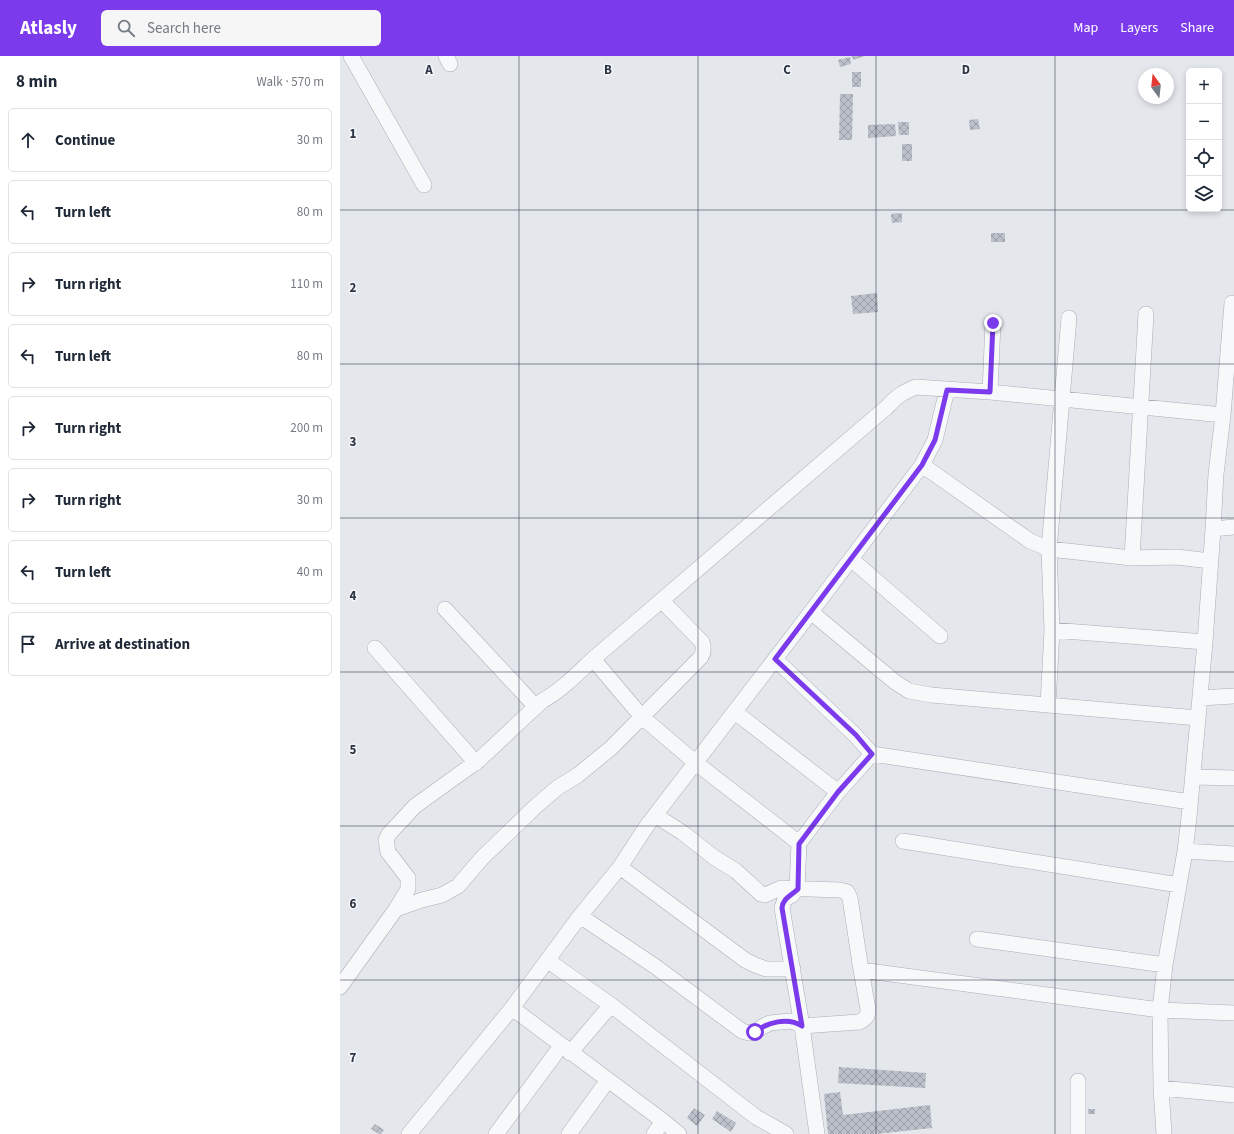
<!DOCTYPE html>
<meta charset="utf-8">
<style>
:root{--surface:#fff;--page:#f6f6f7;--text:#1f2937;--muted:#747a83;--line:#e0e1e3;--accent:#7c3aed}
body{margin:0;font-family:"Source Sans 3",sans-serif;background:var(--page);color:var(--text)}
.controls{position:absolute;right:12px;top:12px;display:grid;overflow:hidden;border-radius:6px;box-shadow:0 2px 6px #0003}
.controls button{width:36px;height:36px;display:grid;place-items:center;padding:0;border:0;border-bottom:1px solid var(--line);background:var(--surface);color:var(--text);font:20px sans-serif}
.compass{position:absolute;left:798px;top:12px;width:36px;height:36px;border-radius:50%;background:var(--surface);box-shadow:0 2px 6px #0003;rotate:345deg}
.stop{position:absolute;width:12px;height:12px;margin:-9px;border:3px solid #7c3aed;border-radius:50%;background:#fff}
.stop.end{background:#7c3aed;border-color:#fff;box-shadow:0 1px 4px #0008}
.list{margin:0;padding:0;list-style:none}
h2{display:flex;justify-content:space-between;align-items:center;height:52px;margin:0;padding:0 16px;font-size:17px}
h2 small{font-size:13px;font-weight:400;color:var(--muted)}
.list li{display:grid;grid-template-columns:26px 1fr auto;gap:12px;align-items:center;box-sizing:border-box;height:64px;margin:0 8px 8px;padding:0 8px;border:1px solid var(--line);border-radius:6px}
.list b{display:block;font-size:15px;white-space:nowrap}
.list em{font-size:13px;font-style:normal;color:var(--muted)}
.icon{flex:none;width:22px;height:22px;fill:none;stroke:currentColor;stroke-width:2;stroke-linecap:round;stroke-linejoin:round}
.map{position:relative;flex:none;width:894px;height:1078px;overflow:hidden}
header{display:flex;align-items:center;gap:24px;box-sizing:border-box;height:56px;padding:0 20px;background:var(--accent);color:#fff}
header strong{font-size:19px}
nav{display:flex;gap:22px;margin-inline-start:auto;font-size:14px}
.search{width:280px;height:36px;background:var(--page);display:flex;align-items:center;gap:10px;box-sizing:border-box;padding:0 14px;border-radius:6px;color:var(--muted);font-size:15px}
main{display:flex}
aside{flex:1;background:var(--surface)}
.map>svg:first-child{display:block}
.building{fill:url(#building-cross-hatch)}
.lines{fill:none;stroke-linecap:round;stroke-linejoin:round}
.minor-casing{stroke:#a9aeb7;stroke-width:16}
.minor{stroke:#f7f8fa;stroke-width:15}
.route{stroke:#7c3aed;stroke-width:5}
.grid{fill:none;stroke:#2b3445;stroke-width:1;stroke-opacity:0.55}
.grid-label{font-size:13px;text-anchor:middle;font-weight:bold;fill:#2b3445;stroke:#f4f6f9;stroke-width:3;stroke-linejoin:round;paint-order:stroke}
</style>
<header>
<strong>Atlasly</strong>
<div class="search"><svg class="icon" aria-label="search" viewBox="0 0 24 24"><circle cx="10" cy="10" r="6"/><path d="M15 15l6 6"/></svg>Search here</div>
<nav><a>Map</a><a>Layers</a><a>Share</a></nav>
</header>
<main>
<aside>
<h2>8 min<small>Walk · 570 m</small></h2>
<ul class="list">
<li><svg class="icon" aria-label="ahead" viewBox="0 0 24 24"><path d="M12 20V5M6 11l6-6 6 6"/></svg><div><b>Continue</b></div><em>30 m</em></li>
<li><svg class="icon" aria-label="left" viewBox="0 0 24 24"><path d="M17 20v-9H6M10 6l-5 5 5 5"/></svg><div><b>Turn left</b></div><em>80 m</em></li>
<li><svg class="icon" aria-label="right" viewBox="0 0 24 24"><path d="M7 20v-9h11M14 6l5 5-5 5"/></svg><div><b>Turn right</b></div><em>110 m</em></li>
<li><svg class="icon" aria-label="left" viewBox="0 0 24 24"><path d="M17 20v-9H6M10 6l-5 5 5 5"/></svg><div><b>Turn left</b></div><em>80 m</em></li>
<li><svg class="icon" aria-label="right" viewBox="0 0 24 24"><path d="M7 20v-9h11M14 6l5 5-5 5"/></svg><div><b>Turn right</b></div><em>200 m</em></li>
<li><svg class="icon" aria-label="right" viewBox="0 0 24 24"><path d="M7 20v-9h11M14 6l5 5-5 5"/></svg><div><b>Turn right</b></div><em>30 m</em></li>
<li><svg class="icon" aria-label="left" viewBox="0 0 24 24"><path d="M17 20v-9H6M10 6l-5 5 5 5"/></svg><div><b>Turn left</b></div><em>40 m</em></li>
<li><svg class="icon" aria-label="arrive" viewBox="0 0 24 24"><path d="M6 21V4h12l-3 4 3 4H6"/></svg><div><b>Arrive at destination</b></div></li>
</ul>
</aside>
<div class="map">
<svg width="894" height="1078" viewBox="0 0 894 1078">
<defs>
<pattern id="building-cross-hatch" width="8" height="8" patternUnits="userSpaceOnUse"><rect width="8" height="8" fill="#bbc0ca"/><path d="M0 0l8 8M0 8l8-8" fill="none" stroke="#989da6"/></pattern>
</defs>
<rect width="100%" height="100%" fill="#e4e7ec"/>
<path class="building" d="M 512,0 L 525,0 L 513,4 Z
M 510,1 L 511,8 L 500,11 L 498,4 Z
M 512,16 L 521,16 L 521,31 L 512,31 Z
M 500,38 L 513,38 L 512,84 L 499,84 Z
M 638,63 L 640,73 L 630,74 L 629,64 Z
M 558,66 L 569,66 L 569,79 L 559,79 Z
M 555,68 L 556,80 L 528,82 L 528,69 Z
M 562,88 L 572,88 L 572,105 L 562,105 Z
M 562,157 L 562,166 L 552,167 L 551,158 Z
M 651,177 L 665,177 L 665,186 L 651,186 Z
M 537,237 L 538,256 L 513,258 L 511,240 Z
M 499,1011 L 586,1017 L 585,1032 L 498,1027 Z
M 500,1036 L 503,1059 L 590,1049 L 592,1072 L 536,1078 L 488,1078 L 484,1038 Z
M 354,1052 L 365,1059 L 357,1070 L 347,1062 Z
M 748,1053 L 755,1053 L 755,1058 L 748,1058 Z
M 377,1055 L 396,1067 L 391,1076 L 372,1063 Z
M 35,1068 L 44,1074 L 41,1078 L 39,1078 L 31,1073 Z"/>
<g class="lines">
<g class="minor-casing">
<path id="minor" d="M 11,0 L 84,129
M 106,0 L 110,8
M 650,336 L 653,267
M 582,409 L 690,485 L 709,493 L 792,502 L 837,501 L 870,505
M 873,473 L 894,471
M 792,502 L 806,258
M 511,503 L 600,580
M 105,553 L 196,651
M 471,556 L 555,626 L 569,635 L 591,639 L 858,662
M 712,574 L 865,586
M 35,592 L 136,707
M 253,603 L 302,661 L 356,707 L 459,787 L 498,736 L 532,698 L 850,746
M 435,603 L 515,679 L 532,698
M 860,642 L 894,640
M 708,649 L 712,574 L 709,493 L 729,262
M 395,656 L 498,736
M 853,721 L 894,722
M 563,785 L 839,829
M 459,787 L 457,833 L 452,839 L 445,843 L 442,852 L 462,970 L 477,1078
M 845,795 L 894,798
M 280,811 L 405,904 L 415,909 L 426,913 L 453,913
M 56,853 L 82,844 L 102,839 L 118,830 L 142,802 L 196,750 L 217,732 L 238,719 L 271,692 L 361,601 C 364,596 364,592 362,586 L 322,545
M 240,860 L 316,911 L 402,975 L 409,977 L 415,976 L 422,971 L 430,967 L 450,965 L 456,967 L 462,970 L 519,966 C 526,963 528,960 528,953 L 521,914 L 510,842 L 507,836 L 500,834 L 441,832 L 425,839 L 421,838 L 396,815 L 375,802 L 343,777 L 315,759
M 637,883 L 825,909
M 207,904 L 271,949 L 416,1061 L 446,1078
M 521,914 L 820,954 L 894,957
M 0,931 L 56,853 L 68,833 L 68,822 L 48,796 L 46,784 L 49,778 L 75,750 L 100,732 L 139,704 L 202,645 C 222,634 237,618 253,603 L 547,351 C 557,340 563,336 576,331 L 650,336 L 883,359
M 172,952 L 323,1065 L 339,1078
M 230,997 L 271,949
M 821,1032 L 894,1039
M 69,1078 L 172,952 L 240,860 L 280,811 L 306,771 L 455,577 L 582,409 L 595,384 L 607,334
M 156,1078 L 221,990
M 229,1078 L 268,1024
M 314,1078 L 323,1065
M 738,1078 L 738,1025
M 824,1078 L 821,1032 L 820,954 L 825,909 L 845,795 L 849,761 L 865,586 L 873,473 L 876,418 L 883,359 L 892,247"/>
</g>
<use href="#minor" class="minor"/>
</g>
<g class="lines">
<path class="route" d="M 415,976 C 427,966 448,961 462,970 L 442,852 C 443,842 451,840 458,833 L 459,788 L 498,736 L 532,698 L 516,679 L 435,603 L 582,409 L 595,384 L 607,334 L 650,336 L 653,267"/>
</g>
<path class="grid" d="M 179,0 L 179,1078M 358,0 L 358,1078M 536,0 L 536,1078M 715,0 L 715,1078M 0,154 L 894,154M 0,308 L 894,308M 0,462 L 894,462M 0,616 L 894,616M 0,770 L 894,770M 0,924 L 894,924"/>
<g class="grid-label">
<text x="89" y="18">A</text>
<text x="268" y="18">B</text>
<text x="447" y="18">C</text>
<text x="626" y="18">D</text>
<text x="13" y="82">1</text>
<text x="13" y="236">2</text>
<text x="13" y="390">3</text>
<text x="13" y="544">4</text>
<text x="13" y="698">5</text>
<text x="13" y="852">6</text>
<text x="13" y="1006">7</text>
</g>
</svg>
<div class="controls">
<button>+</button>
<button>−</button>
<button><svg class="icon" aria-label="locate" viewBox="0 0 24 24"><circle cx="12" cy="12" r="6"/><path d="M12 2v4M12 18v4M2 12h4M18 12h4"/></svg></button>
<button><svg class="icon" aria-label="layers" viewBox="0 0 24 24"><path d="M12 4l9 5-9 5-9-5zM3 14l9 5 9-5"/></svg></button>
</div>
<svg class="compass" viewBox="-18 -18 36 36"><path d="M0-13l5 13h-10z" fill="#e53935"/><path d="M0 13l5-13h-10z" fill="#747a83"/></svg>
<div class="stop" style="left:415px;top:976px"></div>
<div class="stop end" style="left:653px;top:267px"></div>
</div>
</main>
